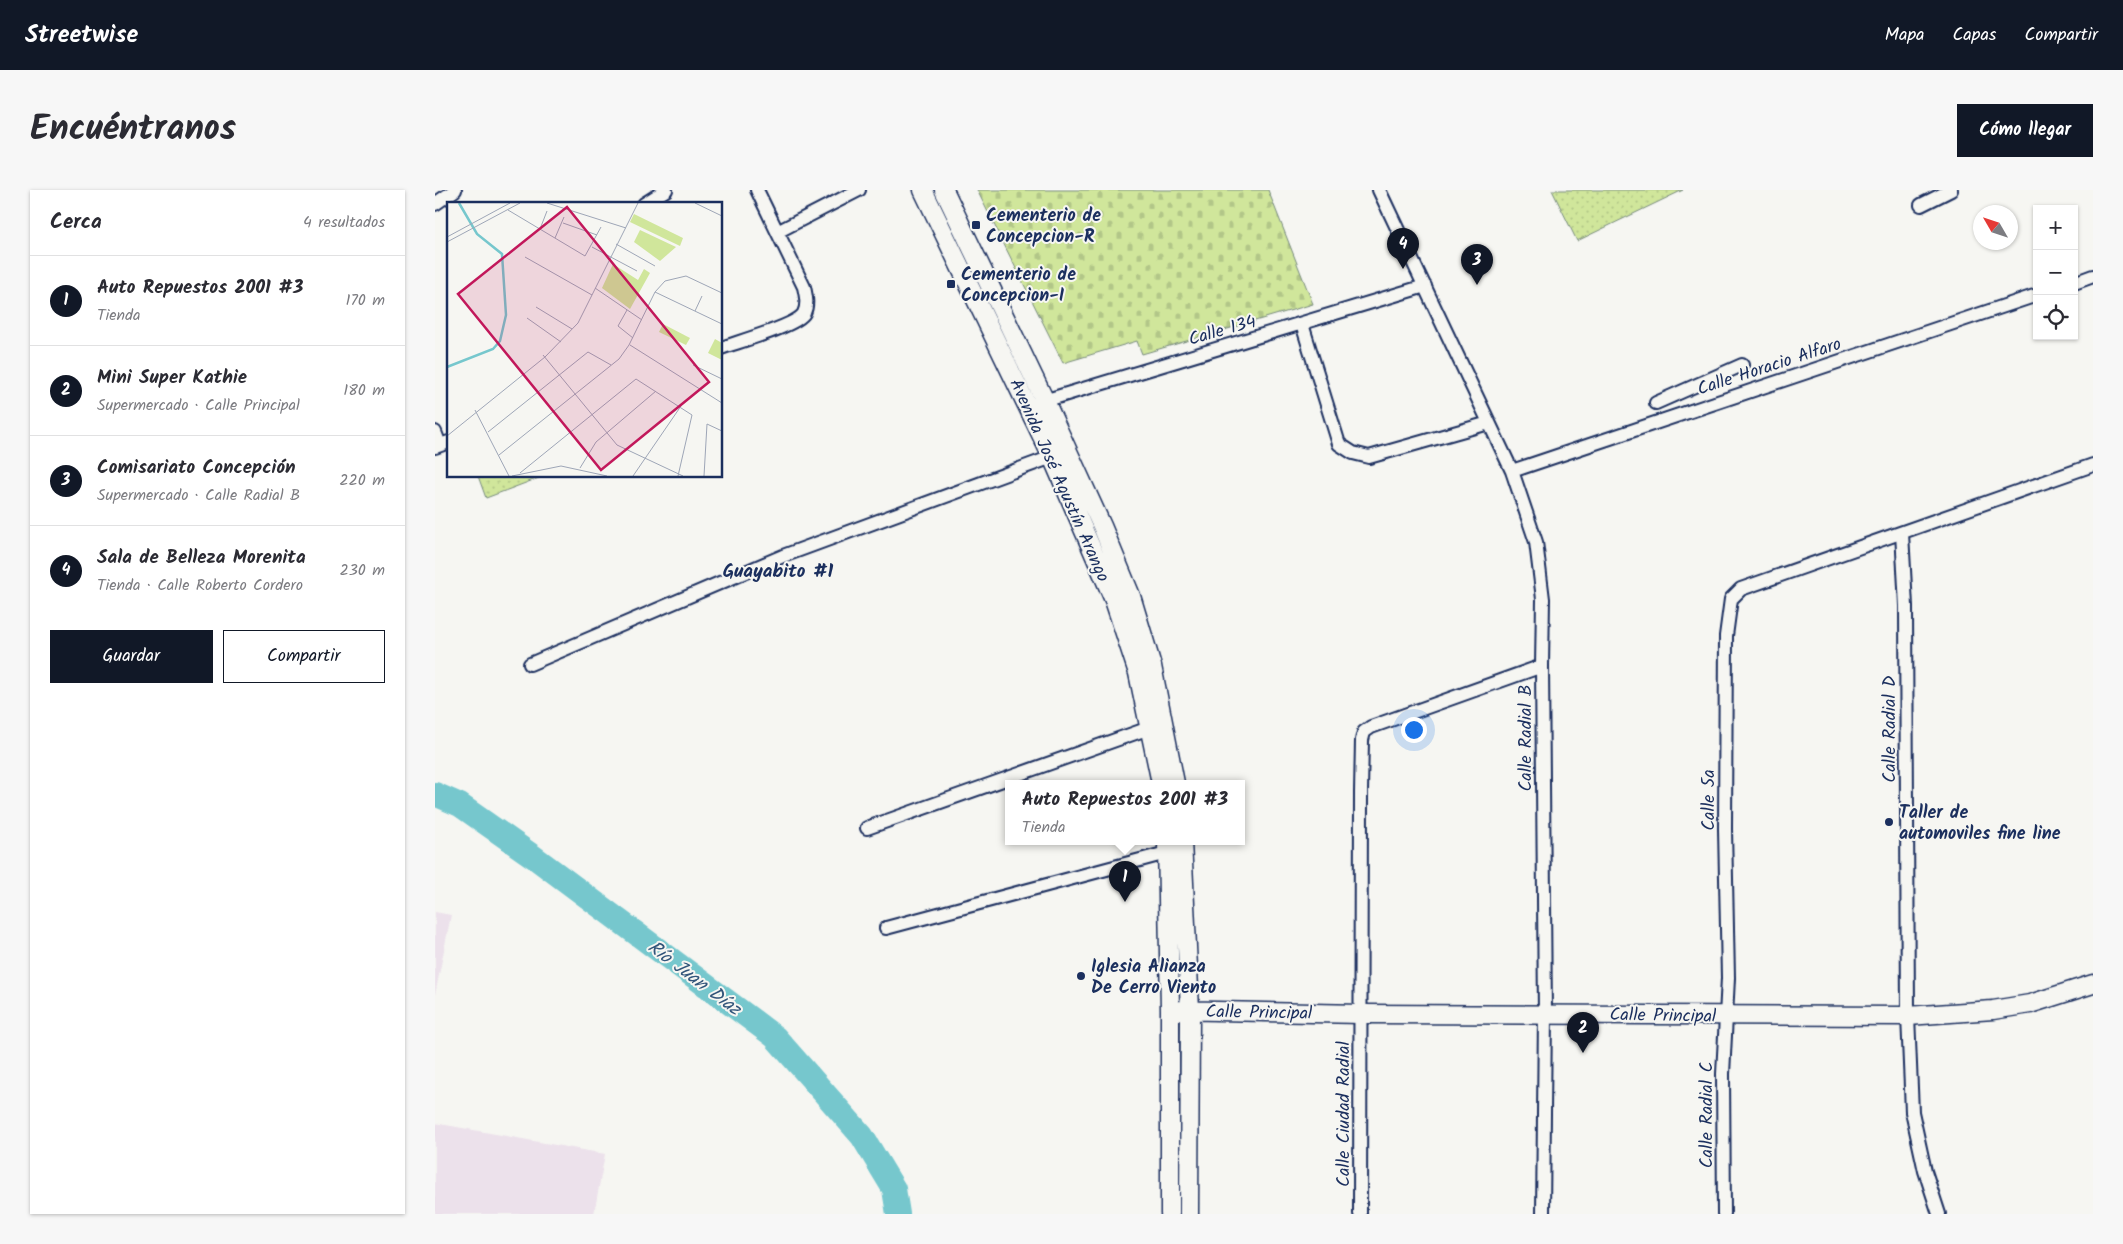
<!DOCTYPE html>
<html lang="es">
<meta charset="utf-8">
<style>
:root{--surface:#fff;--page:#f7f7f7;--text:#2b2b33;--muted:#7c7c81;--line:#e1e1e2;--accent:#111827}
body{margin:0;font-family:Kalam,sans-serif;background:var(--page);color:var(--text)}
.controls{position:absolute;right:15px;top:15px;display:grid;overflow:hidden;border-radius:0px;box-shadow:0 1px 4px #0004}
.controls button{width:45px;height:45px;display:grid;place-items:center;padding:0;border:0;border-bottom:1px solid var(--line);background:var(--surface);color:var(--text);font:25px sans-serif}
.compass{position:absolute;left:1538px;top:15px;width:45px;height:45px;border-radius:50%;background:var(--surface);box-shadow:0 1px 4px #0004;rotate:309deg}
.you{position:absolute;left:978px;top:539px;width:18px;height:18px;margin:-12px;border:4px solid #fff;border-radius:50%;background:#1a73e8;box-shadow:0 0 0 8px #1a73e833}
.badge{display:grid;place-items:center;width:32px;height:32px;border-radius:50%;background:var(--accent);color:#fff;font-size:16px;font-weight:700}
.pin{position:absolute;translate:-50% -41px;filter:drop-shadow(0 1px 2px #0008)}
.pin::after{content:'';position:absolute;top:26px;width:18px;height:15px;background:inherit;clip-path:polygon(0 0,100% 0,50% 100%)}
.popup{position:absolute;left:570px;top:590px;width:240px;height:65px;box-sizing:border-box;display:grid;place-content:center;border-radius:0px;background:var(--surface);filter:drop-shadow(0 1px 4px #0005);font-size:16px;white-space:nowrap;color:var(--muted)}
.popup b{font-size:19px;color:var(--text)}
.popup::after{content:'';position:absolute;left:50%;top:100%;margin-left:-10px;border:10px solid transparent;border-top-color:var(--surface)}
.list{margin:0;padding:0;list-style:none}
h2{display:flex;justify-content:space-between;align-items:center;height:65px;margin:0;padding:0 20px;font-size:21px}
h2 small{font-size:16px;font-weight:400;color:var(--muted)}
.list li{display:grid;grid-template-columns:32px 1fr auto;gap:15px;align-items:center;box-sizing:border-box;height:90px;padding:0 20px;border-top:1px solid var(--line)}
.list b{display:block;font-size:19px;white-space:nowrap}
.list p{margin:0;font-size:16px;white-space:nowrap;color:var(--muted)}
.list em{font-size:16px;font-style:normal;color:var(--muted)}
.actions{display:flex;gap:10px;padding:15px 20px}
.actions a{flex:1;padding:11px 0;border:1px solid var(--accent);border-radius:0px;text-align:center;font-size:18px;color:var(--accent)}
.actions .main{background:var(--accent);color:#fff}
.icon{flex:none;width:28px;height:28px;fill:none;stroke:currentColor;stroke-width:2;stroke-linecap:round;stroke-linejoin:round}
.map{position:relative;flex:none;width:1658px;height:1024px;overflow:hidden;border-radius:0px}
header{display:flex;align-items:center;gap:30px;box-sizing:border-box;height:70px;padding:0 25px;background:var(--accent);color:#fff}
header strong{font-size:24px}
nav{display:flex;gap:28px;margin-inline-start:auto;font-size:18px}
.intro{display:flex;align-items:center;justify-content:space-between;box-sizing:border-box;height:120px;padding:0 30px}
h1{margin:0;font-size:35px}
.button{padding:12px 22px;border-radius:0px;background:var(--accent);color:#fff;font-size:18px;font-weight:700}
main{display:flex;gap:30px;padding:0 30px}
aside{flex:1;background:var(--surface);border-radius:0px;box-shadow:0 1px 4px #0004}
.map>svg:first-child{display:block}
.built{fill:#ece1eb}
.cemetery{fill:url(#cemetery-stones);stroke:#768a7c}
.park{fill:url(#park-dots);stroke:#768a7c}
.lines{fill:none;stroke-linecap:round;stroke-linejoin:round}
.river{stroke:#76c7cd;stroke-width:24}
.street-casing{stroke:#1b2f5e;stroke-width:16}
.secondary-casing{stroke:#1b2f5e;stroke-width:21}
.street{stroke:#f6f6f2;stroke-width:12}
.secondary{stroke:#f6f6f2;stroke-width:18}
.poi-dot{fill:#1b2f5e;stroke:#f6f6f2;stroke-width:2}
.labels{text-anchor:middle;stroke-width:4;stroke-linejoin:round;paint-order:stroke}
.poi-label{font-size:18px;font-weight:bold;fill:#1b2f5e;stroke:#f6f6f2;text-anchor:start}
.street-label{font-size:18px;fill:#1b2f5e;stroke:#f6f6f2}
.neighbourhood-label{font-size:19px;font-weight:bold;fill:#1b2f5e;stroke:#f6f6f2}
.water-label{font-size:19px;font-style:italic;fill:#32557a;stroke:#f6f6f2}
.inset-river{fill:none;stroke:#76c7cd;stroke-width:2.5}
.inset-road{fill:none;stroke:#9ea6b7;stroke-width:1}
.view{fill:#c2185b;fill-opacity:0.15;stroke:#c2185b;stroke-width:2.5}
.inset-edge{fill:none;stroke:#1b2f5e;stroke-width:2.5}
</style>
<header>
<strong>Streetwise</strong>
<nav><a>Mapa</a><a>Capas</a><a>Compartir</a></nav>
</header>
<div class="intro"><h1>Encuéntranos</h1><a class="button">Cómo llegar</a></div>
<main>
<aside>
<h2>Cerca<small>4 resultados</small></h2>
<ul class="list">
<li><span class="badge">1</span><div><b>Auto Repuestos 2001 #3</b><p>Tienda</p></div><em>170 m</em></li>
<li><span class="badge">2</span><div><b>Mini Super Kathie</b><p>Supermercado · Calle Principal</p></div><em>180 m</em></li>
<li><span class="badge">3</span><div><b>Comisariato Concepción</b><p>Supermercado · Calle Radial B</p></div><em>220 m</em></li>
<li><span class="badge">4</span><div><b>Sala de Belleza Morenita</b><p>Tienda · Calle Roberto Cordero</p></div><em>230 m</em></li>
</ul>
<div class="actions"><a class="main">Guardar</a><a>Compartir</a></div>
</aside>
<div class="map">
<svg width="1658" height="1024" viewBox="0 0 1658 1024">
<defs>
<pattern id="cemetery-stones" width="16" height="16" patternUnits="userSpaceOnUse" patternTransform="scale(1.25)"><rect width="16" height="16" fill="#d0e69b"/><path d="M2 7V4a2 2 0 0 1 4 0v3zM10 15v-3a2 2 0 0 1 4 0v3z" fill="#b2c688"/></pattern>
<pattern id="park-dots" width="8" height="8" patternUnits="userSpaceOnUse" patternTransform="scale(1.25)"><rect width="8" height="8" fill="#d0e69b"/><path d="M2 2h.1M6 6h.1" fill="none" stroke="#b2c688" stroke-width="1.8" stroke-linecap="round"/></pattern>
</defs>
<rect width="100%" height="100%" fill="#f6f6f2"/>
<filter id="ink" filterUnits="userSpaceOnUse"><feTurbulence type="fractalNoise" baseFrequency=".02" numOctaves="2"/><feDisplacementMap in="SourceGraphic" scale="10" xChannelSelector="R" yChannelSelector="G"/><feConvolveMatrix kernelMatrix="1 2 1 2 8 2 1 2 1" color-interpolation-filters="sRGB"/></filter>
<g filter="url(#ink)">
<path class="built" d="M 0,722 L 16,725 L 0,805 Z
M 0,933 L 170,964 L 159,1024 L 0,1024 Z"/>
<path class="cemetery" d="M 542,0 L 833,0 L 878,114 L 707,164 L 702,151 L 628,173 Z"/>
<path class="park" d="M 1117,0 L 1248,0 L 1142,51 Z
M 43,286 L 109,286 L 51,308 Z"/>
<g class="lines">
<path class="river" d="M 0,604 L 25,615 L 99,667 L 340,847 L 427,946 L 459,999 L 463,1024"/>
<g class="street-casing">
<path id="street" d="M 944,0 L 1077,281 L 1101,352 L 1108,409 L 1107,476 L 1110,824 L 1108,1024
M 0,14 L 20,0
M 209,14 L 231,0
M 1486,15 L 1516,0
M 344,41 L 424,0
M 1639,93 L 1658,86
M 867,134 L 904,254 L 918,263 L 934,267 L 1054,233
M 286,158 C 302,152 362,136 369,123 C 373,115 371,106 369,97 L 322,0
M 602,213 L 990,96
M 1221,213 L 1307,175
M 0,242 L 5,255
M 0,257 L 14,252
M 1077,281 L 1602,105
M 1467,343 L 1471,416 L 1473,826 L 1477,922 L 1490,981 L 1504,1024
M 95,474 L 348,366 L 617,267
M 432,638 L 720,536
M 451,738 L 739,661
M 925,1024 L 926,603 L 927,550 L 929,542 L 936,537 L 1107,476
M 1289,1024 L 1288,884 L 1293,788 L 1290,639 L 1291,446 L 1296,409 L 1306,399 L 1658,275"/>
</g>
<g class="secondary-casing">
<path id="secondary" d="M 488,0 L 617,267 L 679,410 L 703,483 L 726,593
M 509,0 L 610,211 L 667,336 L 696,406 L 717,476 L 740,593
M 732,651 L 735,820 L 735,1024
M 747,651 L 755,820 L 754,1024
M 735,820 L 926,824 L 1473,826 L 1558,820 L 1595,814 L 1658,794"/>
</g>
<use href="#street" class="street"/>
<use href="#secondary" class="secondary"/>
</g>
</g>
<g class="poi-dot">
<rect x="536" y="30" width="10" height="10" rx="2.5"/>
<rect x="511" y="89" width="10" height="10" rx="2.5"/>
<circle cx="1454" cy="632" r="5"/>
<circle cx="646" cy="786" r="5"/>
</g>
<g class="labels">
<g class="poi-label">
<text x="551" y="31">Cementerio de<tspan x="551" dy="21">Concepcion-R</tspan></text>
<text x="526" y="90">Cementerio de<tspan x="526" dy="21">Concepcion-I</tspan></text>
<text x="1464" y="628">Taller de<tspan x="1464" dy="21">automoviles fine line</tspan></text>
<text x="656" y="782">Iglesia Alianza<tspan x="656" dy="21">De Cerro Viento</tspan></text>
</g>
<g class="street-label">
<text transform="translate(787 140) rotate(-16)" y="6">Calle 134</text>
<text transform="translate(1334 176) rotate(-18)" y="6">Calle Horacio Alfaro</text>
<text transform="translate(625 290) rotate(66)" y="6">Avenida José Agustín Arango</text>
<text transform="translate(1454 539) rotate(-90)" y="6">Calle Radial D</text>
<text transform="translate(1090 548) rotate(-90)" y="6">Calle Radial B</text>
<text transform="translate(1273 610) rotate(-90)" y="6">Calle 5a</text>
<text transform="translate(824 822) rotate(1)" y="6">Calle Principal</text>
<text transform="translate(1228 825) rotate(1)" y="6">Calle Principal</text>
<text transform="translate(908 924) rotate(-90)" y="6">Calle Ciudad Radial</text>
<text transform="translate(1271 925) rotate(-90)" y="6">Calle Radial C</text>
</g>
<g class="neighbourhood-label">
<text x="343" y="387">Guayabito #1</text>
</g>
<g class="water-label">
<text transform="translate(260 787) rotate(37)" y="7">Río Juan Díaz</text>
</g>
</g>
<g transform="translate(12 12)">
<rect width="275" height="275" fill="#f6f6f2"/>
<path d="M 193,28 L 229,45 L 213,59 L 187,40 Z" fill="#d0e69b"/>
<path d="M 187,12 L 236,36 L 233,44 L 183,20 ZM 166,62 L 191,78 L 197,67 L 203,71 L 183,107 L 155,86 Z" fill="#d0e69b"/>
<path d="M 216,122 L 243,136 L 239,143 L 212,130 Z" fill="#d0e69b"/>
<path d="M 268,137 L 275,141 L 275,158 L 261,151 Z" fill="#d0e69b"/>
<path class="inset-river" d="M 0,165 L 46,147 L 53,139 L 59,113 L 55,52 L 30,32 L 12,1"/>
<path class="inset-road" d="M 100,1 L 179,26M 248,1 L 275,14M 61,8 L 138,54 L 154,25M 116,21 L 150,33M 93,27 L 100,9M 0,35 L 63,1M 108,36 L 117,15M 0,40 L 73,1M 169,42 L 208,64M 145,45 L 190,69M 78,55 L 145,93M 148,86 L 195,118M 208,90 L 275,122M 89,105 L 125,127M 180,108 L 171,124 L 186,136M 248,109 L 255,94M 80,116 L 114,140M 183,143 L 275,201M 96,153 L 170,243 L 236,274M 246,163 L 275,177M 28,208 L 62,274M 41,230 L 141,150 L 164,163M 0,234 L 98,155 L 131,121 L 191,1M 52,253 L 172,157 L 182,143 L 208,90 L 218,79 L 239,74 L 275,91M 133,266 L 149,240 L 209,189M 73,271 L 189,177 L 245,213 L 231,274M 65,274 L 114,264 L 160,274M 186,274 L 234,204M 257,274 L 260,222 L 275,229"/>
<path class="view" d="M 120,5 L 262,180 L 154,268 L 11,92 Z"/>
<rect width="275" height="275" class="inset-edge"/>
</g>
</svg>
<div class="controls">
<button>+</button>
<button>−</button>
<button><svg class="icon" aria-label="locate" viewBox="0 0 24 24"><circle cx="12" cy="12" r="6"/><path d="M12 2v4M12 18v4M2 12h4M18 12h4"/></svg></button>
</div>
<svg class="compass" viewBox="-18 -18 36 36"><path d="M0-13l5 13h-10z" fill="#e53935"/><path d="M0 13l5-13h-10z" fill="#7c7c81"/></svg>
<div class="you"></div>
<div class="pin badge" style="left:690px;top:712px">1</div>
<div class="popup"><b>Auto Repuestos 2001 #3</b>Tienda</div>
<div class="pin badge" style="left:1148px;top:863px">2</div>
<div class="pin badge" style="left:1042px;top:95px">3</div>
<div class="pin badge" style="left:968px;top:79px">4</div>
</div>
</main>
